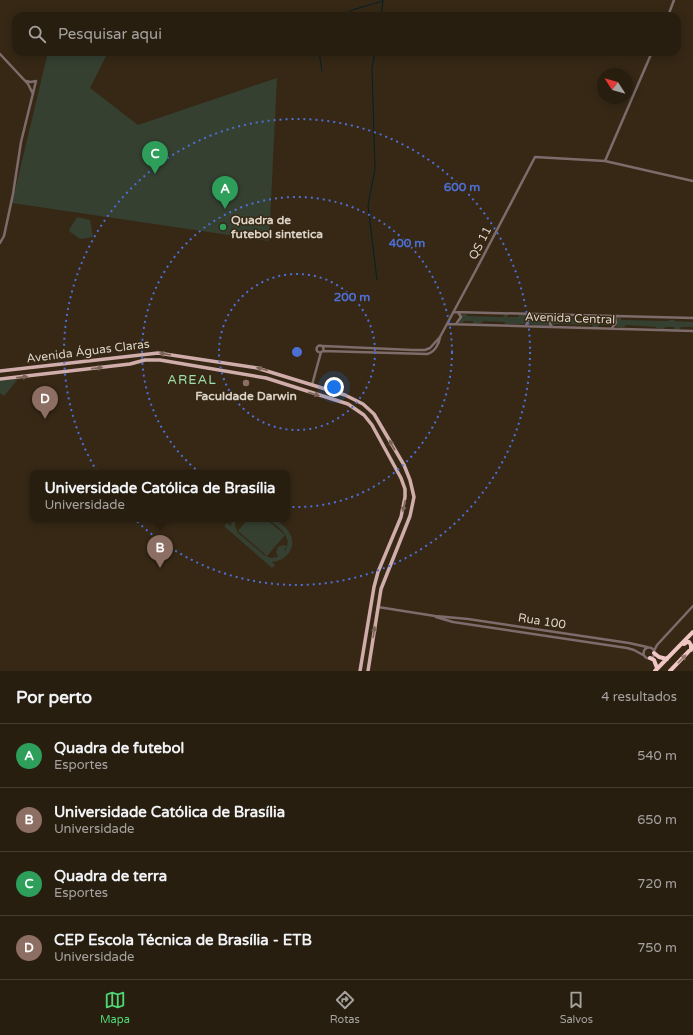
<!DOCTYPE html>
<html lang="pt">
<meta charset="utf-8">
<style>
:root{--surface:#281e10;--page:#302719;--text:#f1f3f6;--muted:#a5a29f;--line:#443c30;--accent:#51d674}
body{margin:0;font-family:"Varela Round",sans-serif;background:var(--page);color:var(--text)}
.compass{position:absolute;left:597px;top:68px;width:36px;height:36px;border-radius:50%;background:var(--surface);box-shadow:0 2px 10px #0003;rotate:306deg}
.you{position:absolute;left:334px;top:387px;width:14px;height:14px;margin:-10px;border:3px solid #fff;border-radius:50%;background:#1a73e8;box-shadow:0 0 0 6px #1a73e833}
.badge{display:grid;place-items:center;width:26px;height:26px;border-radius:50%;background:var(--accent);color:#fff;font-size:13px;font-weight:700}
.pin{position:absolute;translate:-50% -33px;filter:drop-shadow(0 1px 2px #0008)}
.pin::after{content:'';position:absolute;top:21px;width:14px;height:12px;background:inherit;clip-path:polygon(0 0,100% 0,50% 100%)}
.popup{position:absolute;left:30px;top:470px;width:260px;height:52px;box-sizing:border-box;display:grid;place-content:center;border-radius:8px;background:var(--surface);filter:drop-shadow(0 1px 3px #0005);font-size:13px;white-space:nowrap;color:var(--muted)}
.popup b{font-size:15px;color:var(--text)}
.popup::after{content:'';position:absolute;left:50%;top:100%;margin-left:-8px;border:8px solid transparent;border-top-color:var(--surface)}
.list{margin:0;padding:0;list-style:none}
h2{display:flex;justify-content:space-between;align-items:center;height:52px;margin:0;padding:0 16px;font-size:17px}
h2 small{font-size:13px;font-weight:400;color:var(--muted)}
.list li{display:grid;grid-template-columns:26px 1fr auto;gap:12px;align-items:center;box-sizing:border-box;height:64px;padding:0 16px;border-top:1px solid var(--line)}
.list b{display:block;font-size:15px;white-space:nowrap}
.list p{margin:0;font-size:13px;white-space:nowrap;color:var(--muted)}
.list em{font-size:13px;font-style:normal;color:var(--muted)}
.icon{flex:none;width:22px;height:22px;fill:none;stroke:currentColor;stroke-width:2;stroke-linecap:round;stroke-linejoin:round}
.map{position:relative;flex:none;width:693px;height:671px;overflow:hidden}
.search{position:absolute;background:var(--surface);box-shadow:0 2px 10px #0003;left:12px;right:12px;top:12px;height:44px;display:flex;align-items:center;gap:10px;box-sizing:border-box;padding:0 14px;border-radius:12px;color:var(--muted);font-size:15px}
.sheet{height:308px;background:var(--surface)}
nav{display:flex;justify-content:space-around;align-items:center;box-sizing:border-box;height:56px;border-top:1px solid var(--line);background:var(--surface);font-size:11px;color:var(--muted)}
nav a{display:grid;justify-items:center;gap:2px}
nav .on{color:var(--accent)}
.map>svg:first-child{display:block}
.green{fill:#354031}
.lines{fill:none;stroke-linecap:round;stroke-linejoin:round}
.stream{stroke:#022128;stroke-width:1}
.minor{stroke:#7d6c6b;stroke-width:2.5}
.major{stroke:#d0adab;stroke-width:3.5}
.highway{stroke:#f0c6c4;stroke-width:4}
.oneway{fill:#7b6458}
.oneway2{fill:#93776c}
.ring{fill:none;stroke:#4d6fd4;stroke-width:2;stroke-dasharray:2 4}
.leisure-dot{fill:#2e9e5b;stroke:#362815;stroke-width:1.5}
.education-dot{fill:#8d6e63;stroke:#362815;stroke-width:1.5}
.labels{text-anchor:middle;stroke-width:3;stroke-linejoin:round;paint-order:stroke}
.poi-label{font-size:12px;font-weight:bold;fill:#dcd3c7;stroke:#362815;text-anchor:start}
.street-label{font-size:12px;fill:#dcd3c7;stroke:#362815}
.neighbourhood-label{font-size:13px;letter-spacing:1px;fill:#9edfa9;stroke:#362815}
.centre{fill:#4d6fd4;stroke:#362815;stroke-width:2}
.ring-label{font-size:12px;text-anchor:middle;font-weight:bold;fill:#4d6fd4;stroke:#362815;stroke-width:3;stroke-linejoin:round;paint-order:stroke}
</style>
<div class="map">
<svg width="693" height="671" viewBox="0 0 693 671">
<rect width="100%" height="100%" fill="#362815"/>
<path class="green" d="M 48,52 L 108,52 L 90,88 L 138,125 L 277,78 L 269,241 L 12,203 Z
M 77,217 L 90,220 L 93,237 L 80,239 L 69,231 L 69,230 Z
M 462,314 L 467,314 L 467,316 L 503,317 L 505,314 L 508,315 L 507,317 L 518,317 L 519,315 L 527,315 L 525,324 L 505,324 L 505,322 L 483,321 L 482,323 L 473,324 L 473,321 L 464,321 L 463,323 L 459,323 Z
M 529,315 L 549,316 L 548,326 L 528,324 Z
M 569,316 L 573,317 L 572,318 L 582,319 L 583,317 L 587,317 L 587,319 L 594,319 L 598,317 L 597,320 L 605,320 L 607,317 L 614,318 L 615,322 L 613,325 L 599,325 L 598,327 L 592,327 L 593,325 L 555,324 L 554,326 L 552,325 L 550,321 L 552,317 Z
M 616,318 L 621,318 L 621,320 L 667,321 L 670,320 L 675,320 L 674,321 L 693,322 L 693,327 L 681,327 L 680,329 L 674,329 L 674,327 L 665,327 L 664,329 L 656,328 L 656,327 L 626,325 L 624,327 L 616,327 L 617,323 Z
M 18,379 L 4,396 L 0,393 L 0,380 Z
M 232,519 L 236,519 L 235,526 L 238,533 L 264,555 L 271,558 L 278,557 L 276,552 L 278,547 L 283,545 L 287,546 L 284,550 L 285,551 C 294,536 278,527 268,519 L 275,519 C 280,523 286,527 289,532 C 298,546 287,561 272,562 L 275,565 L 272,568 L 224,526 L 227,523 L 231,526 Z
M 248,519 L 266,519 L 285,535 L 267,556 L 238,531 Z"/>
<g class="lines">
<path class="stream" d="M 343,16 L 352,10 L 383,1
M 381,16 L 383,0
M 319,52 L 322,71
M 375,52 L 372,68 L 375,169 L 368,205 L 377,280"/>
<path class="minor" d="M 668,16 L 674,0
M 0,54 L 28,84 L 33,94
M 605,161 L 652,52
M 0,243 L 4,236 L 13,194 L 21,142 L 36,81 L 31,82 L 26,81
M 454,312 L 693,318
M 447,324 L 693,331
M 456,324 L 461,317 L 458,312
M 526,326 L 528,320 L 527,314
M 552,327 L 550,324 L 550,319 L 553,315
M 612,328 L 616,323 L 615,317
M316.5 349a3.5 3.5 0 1 1 7 0a3.5 3.5 0 1 1-7 0Z
M 323,346 L 413,350 L 425,350 L 430,348 L 440,337 L 476,270 L 535,157 L 605,161 L 693,181
M 323,351 L 427,354 C 435,352 439,344 440,337
M 312,385 L 321,352
M 378,607 L 435,616 L 468,619 L 629,643 L 647,647
M 436,617 L 453,622 L 627,648 L 634,650 L 643,655
M643.5 653a5.5 5.5 0 1 1 11 0a5.5 5.5 0 1 1-11 0Z
M 654,651 L 657,645 L 693,606"/>
<path class="major" d="M 0,371 L 158,353 L 257,368 L 345,395 L 363,404 L 374,414 L 404,465 L 410,480 L 414,497 L 410,516 L 381,589 L 368,671
M 0,379 L 130,364 L 145,360 L 160,360 L 266,378 L 348,404 L 364,415 L 372,425 L 401,478 L 405,489 L 405,497 L 401,517 L 378,572 L 374,587 L 360,671"/>
<path class="highway" d="M 684,644 L 687,642 L 689,642 L 691,645 L 691,650
M 654,653 L 659,657 L 667,659
M 650,658 L 654,660 L 657,668
M 655,671 L 693,632
M 670,671 L 692,648"/>
</g>
<defs><path id="oneway-solid" d="M-6-.8H1V-3.2L6.5 0L1 3.2V.8H-6Z"/></defs>
<g class="oneway">
<use href="#oneway-solid" transform="translate(165 354) rotate(-172)"/>
<use href="#oneway-solid" transform="translate(97 368) rotate(-7)"/>
<use href="#oneway-solid" transform="translate(262 369) rotate(-167)"/>
<use href="#oneway-solid" transform="translate(22 377) rotate(-7)"/>
<use href="#oneway-solid" transform="translate(314 394) rotate(16)"/>
<use href="#oneway-solid" transform="translate(392 445) rotate(-119)"/>
<use href="#oneway-solid" transform="translate(404 506) rotate(103)"/>
<use href="#oneway-solid" transform="translate(374 632) rotate(-81)"/>
</g>
<use class="oneway2" href="#oneway-solid" transform="translate(682 659) rotate(-46)"/>
<g class="ring">
<circle cx="297" cy="352" r="78"/>
<circle cx="297" cy="352" r="155"/>
<circle cx="297" cy="352" r="233"/>
</g>
<circle class="leisure-dot" cx="223" cy="227" r="4"/>
<circle class="education-dot" cx="246" cy="383" r="4"/>
<g class="labels">
<g class="poi-label">
<text x="231" y="224">Quadra de<tspan x="231" dy="14">futebol sintetica</tspan></text>
<text x="246" y="400" text-anchor="middle">Faculdade Darwin</text>
</g>
<g class="street-label">
<text transform="translate(480 243) rotate(-63)" y="4">QS 11</text>
<text transform="translate(570 318) rotate(2)" y="4">Avenida Central</text>
<text transform="translate(88 351) rotate(-7)" y="4">Avenida Águas Claras</text>
<text transform="translate(542 621) rotate(9)" y="4">Rua 100</text>
</g>
<g class="neighbourhood-label">
<text x="192" y="384">AREAL</text>
</g>
</g>
<circle cx="297" cy="352" r="6" class="centre"/>
<g class="ring-label">
<text x="462" y="191">600 m</text>
<text x="407" y="247">400 m</text>
<text x="352" y="301">200 m</text>
</g>
</svg>
<svg class="compass" viewBox="-18 -18 36 36"><path d="M0-13l5 13h-10z" fill="#e53935"/><path d="M0 13l5-13h-10z" fill="#a5a29f"/></svg>
<div class="you"></div>
<div class="pin badge" style="left:225px;top:209px;background:#2e9e5b">A</div>
<div class="pin badge" style="left:160px;top:568px;background:#8d6e63">B</div>
<div class="popup"><b>Universidade Católica de Brasília</b>Universidade</div>
<div class="pin badge" style="left:155px;top:174px;background:#2e9e5b">C</div>
<div class="pin badge" style="left:45px;top:419px;background:#8d6e63">D</div>
<div class="search"><svg class="icon" aria-label="search" viewBox="0 0 24 24"><circle cx="10" cy="10" r="6"/><path d="M15 15l6 6"/></svg>Pesquisar aqui</div>
</div>
<section class="sheet">
<h2>Por perto<small>4 resultados</small></h2>
<ul class="list">
<li><span class="badge" style="background:#2e9e5b">A</span><div><b>Quadra de futebol</b><p>Esportes</p></div><em>540 m</em></li>
<li><span class="badge" style="background:#8d6e63">B</span><div><b>Universidade Católica de Brasília</b><p>Universidade</p></div><em>650 m</em></li>
<li><span class="badge" style="background:#2e9e5b">C</span><div><b>Quadra de terra</b><p>Esportes</p></div><em>720 m</em></li>
<li><span class="badge" style="background:#8d6e63">D</span><div><b>CEP Escola Técnica de Brasília - ETB</b><p>Universidade</p></div><em>750 m</em></li>
</ul>
</section>
<nav>
<a class="on"><svg class="icon" aria-label="map" viewBox="0 0 24 24"><path d="M3 6l6-2 6 2 6-2v14l-6 2-6-2-6 2zM9 4v14M15 6v14"/></svg>Mapa</a>
<a><svg class="icon" aria-label="directions" viewBox="0 0 24 24"><path d="M12 3l9 9-9 9-9-9zM9 14v-3h6M13 9l2 2-2 2"/></svg>Rotas</a>
<a><svg class="icon" aria-label="saved" viewBox="0 0 24 24"><path d="M7 4h10v16l-5-4-5 4z"/></svg>Salvos</a>
</nav>
